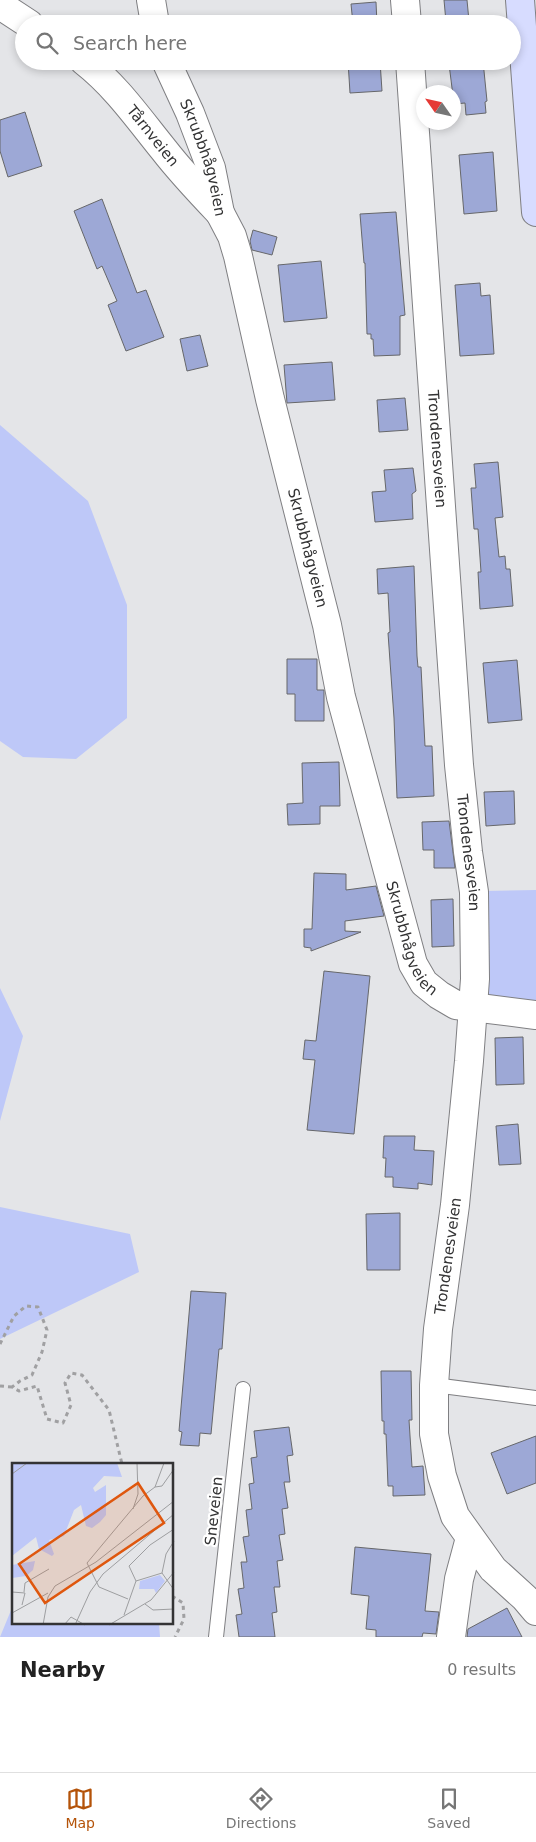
<!DOCTYPE html>
<meta charset="utf-8">
<style>
:root{--surface:#fff;--page:#f6f6f6;--text:#222;--muted:#767676;--line:#e0e0e0;--accent:#b45309}
body{margin:0;font-family:"DejaVu Sans",sans-serif;background:var(--page);color:var(--text)}
.compass{position:absolute;left:416px;top:85px;width:45px;height:45px;border-radius:50%;background:var(--surface);box-shadow:0 2px 8px #0003;rotate:304deg}
.list{margin:0;padding:0;list-style:none}
h2{display:flex;justify-content:space-between;align-items:center;height:65px;margin:0;padding:0 20px;font-size:21px}
h2 small{font-size:16px;font-weight:400;color:var(--muted)}
.icon{flex:none;width:28px;height:28px;fill:none;stroke:currentColor;stroke-width:2;stroke-linecap:round;stroke-linejoin:round}
.map{position:relative;flex:none;width:536px;height:1637px;overflow:hidden}
.search{position:absolute;background:var(--surface);box-shadow:0 2px 8px #0003;left:15px;right:15px;top:15px;height:55px;display:flex;align-items:center;gap:12px;box-sizing:border-box;padding:0 18px;border-radius:28px;color:var(--muted);font-size:19px}
.sheet{height:135px;background:var(--surface)}
nav{display:flex;justify-content:space-around;align-items:center;box-sizing:border-box;height:70px;border-top:1px solid var(--line);background:var(--surface);font-size:14px;color:var(--muted)}
nav a{display:grid;justify-items:center;gap:2px}
nav .on{color:var(--accent)}
.map>svg:first-child{display:block}
.green{fill:#bec8f8}
.building{fill:#9da8d6;stroke:#66676a}
.lines{fill:none;stroke-linecap:round;stroke-linejoin:round}
.service-casing{stroke:#7f7f82;stroke-width:16}
.minor-casing{stroke:#7f7f82;stroke-width:30}
.secondary-casing{stroke:#7f7f82;stroke-width:30}
.path{stroke:#a0a0a2;stroke-width:3;stroke-dasharray:4 4;stroke-linecap:butt}
.service{stroke:#fff;stroke-width:14}
.minor{stroke:#fff;stroke-width:28}
.secondary{stroke:#d7dcff;stroke-width:28}
.labels{text-anchor:middle;stroke-width:4.5;stroke-linejoin:round;paint-order:stroke}
.street-label{font-size:15px;fill:#333334;stroke:#fff}
.inset-road{fill:none;stroke:#9d9ea0;stroke-width:1}
.view{fill:#df570e;fill-opacity:0.15;stroke:#df570e;stroke-width:2.5}
.inset-edge{fill:none;stroke:#333334;stroke-width:2.5}
</style>
<div class="map">
<svg width="536" height="1637" viewBox="0 0 536 1637">
<rect width="100%" height="100%" fill="#e4e5e8"/>
<path class="green" d="M 0,425 L 88,501 L 127,605 L 127,718 L 76,759 L 23,757 L 0,741 Z
M 536,890 L 536,1006 L 490,997 L 485,990 L 484,891 Z
M 0,988 L 23,1036 L 0,1121 Z
M 0,1207 L 130,1234 L 139,1272 L 0,1339 Z
M 14,1603 L 14,1623 L 159,1623 L 160,1637 L 0,1637 Z"/>
<path class="building" d="M 444,0 L 467,0 L 469,21 L 446,22 Z
M 376,2 L 377,24 L 353,24 L 351,4 Z
M 348,61 L 380,61 L 382,91 L 350,93 Z
M 456,61 L 483,61 L 487,101 L 485,102 L 486,113 L 466,115 L 465,103 L 454,104 L 449,64 L 456,63 Z
M 25,112 L 42,166 L 8,177 L 0,151 L 0,120 Z
M 493,152 L 497,211 L 464,214 L 459,155 Z
M 102,199 L 137,293 L 146,290 L 164,337 L 126,351 L 108,305 L 117,301 L 102,266 L 97,269 L 74,211 Z
M 396,212 L 405,315 L 400,316 L 400,355 L 374,356 L 373,339 L 371,339 L 371,334 L 367,334 L 365,263 L 364,263 L 360,214 Z
M 253,230 L 277,237 L 272,255 L 252,250 L 250,241 Z
M 321,261 L 327,318 L 284,322 L 278,265 Z
M 480,283 L 481,296 L 490,295 L 494,354 L 460,356 L 455,285 Z
M 200,335 L 208,366 L 187,371 L 180,339 Z
M 332,362 L 335,400 L 287,403 L 284,365 Z
M 405,398 L 408,430 L 379,432 L 377,400 Z
M 498,462 L 503,517 L 495,518 L 499,557 L 505,556 L 506,569 L 510,569 L 513,606 L 480,609 L 478,572 L 481,572 L 478,529 L 474,529 L 471,488 L 476,488 L 474,464 Z
M 413,468 L 416,491 L 412,494 L 413,519 L 375,522 L 372,492 L 386,491 L 384,470 Z
M 414,566 L 417,656 L 418,667 L 421,667 L 425,746 L 432,746 L 434,796 L 397,798 L 394,718 L 388,633 L 390,632 L 388,593 L 378,594 L 377,569 Z
M 287,659 L 317,659 L 317,690 L 324,690 L 324,721 L 295,721 L 295,694 L 287,694 Z
M 517,660 L 522,720 L 488,723 L 483,663 Z
M 339,762 L 340,806 L 320,806 L 320,824 L 288,825 L 287,804 L 303,803 L 302,763 Z
M 514,791 L 515,824 L 486,826 L 484,792 Z
M 449,821 L 455,868 L 434,868 L 434,850 L 423,850 L 422,822 Z
M 314,873 L 346,874 L 346,890 L 376,886 L 384,916 L 345,921 L 345,931 L 361,932 L 311,951 L 311,948 L 304,947 L 304,929 L 312,929 Z
M 453,899 L 454,946 L 432,947 L 431,900 Z
M 324,971 L 370,976 L 354,1134 L 307,1130 L 315,1060 L 303,1059 L 305,1040 L 316,1041 Z
M 523,1037 L 524,1084 L 496,1085 L 495,1038 Z
M 518,1124 L 521,1164 L 499,1165 L 496,1126 Z
M 384,1136 L 415,1136 L 414,1150 L 434,1151 L 432,1185 L 418,1183 L 418,1189 L 393,1187 L 393,1177 L 385,1177 L 386,1158 L 383,1158 Z
M 400,1213 L 400,1270 L 367,1270 L 366,1214 Z
M 191,1291 L 226,1293 L 222,1349 L 219,1349 L 211,1434 L 200,1433 L 199,1446 L 180,1445 L 182,1432 L 179,1431 Z
M 381,1371 L 411,1371 L 412,1420 L 409,1420 L 412,1467 L 423,1466 L 425,1495 L 393,1496 L 393,1486 L 388,1486 L 386,1434 L 384,1434 L 384,1421 L 382,1421 Z
M 289,1427 L 293,1455 L 287,1456 L 290,1482 L 284,1482 L 288,1508 L 282,1509 L 285,1534 L 279,1535 L 283,1560 L 277,1561 L 280,1587 L 274,1587 L 277,1612 L 272,1613 L 275,1637 L 239,1637 L 236,1615 L 242,1614 L 238,1589 L 244,1588 L 241,1562 L 247,1562 L 243,1537 L 249,1536 L 246,1510 L 252,1509 L 249,1484 L 254,1483 L 251,1458 L 257,1457 L 254,1431 Z
M 536,1436 L 536,1483 L 507,1494 L 491,1453 Z
M 355,1547 L 431,1554 L 425,1611 L 439,1612 L 436,1634 L 423,1633 L 422,1637 L 376,1637 L 376,1630 L 366,1629 L 369,1596 L 351,1594 Z
M 507,1608 L 522,1637 L 467,1637 L 468,1629 Z"/>
<g class="lines">
<g class="service-casing">
<path id="service" d="M 434,1385 L 536,1398
M 216,1637 L 243,1389"/>
</g>
<g class="minor-casing">
<g id="minor">
<path d="M 151,0 L 155,24"/>
<path d="M 405,0 L 407,24"/>
<path d="M 0,5 L 29,24"/>
<path id="s1" d="M 84,61 C 116,86 138,118 164,150 C 181,172 200,192 220,213"/>
<path id="s2" d="M 166,61 L 190,113 L 211,168 L 220,213 L 232,236 L 238,256 L 270,399 L 327,625 L 341,697 L 413,964 L 424,983 L 439,995 L 456,1005 L 536,1015"/>
<path id="s3" d="M 410,61 L 459,765 L 468,852 L 474,892 L 475,979 L 469,1061 L 455,1205 L 438,1329 L 434,1385 L 434,1434 L 442,1476 L 455,1516 L 493,1569 L 525,1598 L 536,1611"/>
<path d="M 451,1637 L 459,1579 L 470,1538"/>
</g>
</g>
<g class="secondary-casing">
<path id="secondary" d="M 520,0 L 536,212"/>
</g>
<path class="path" d="M 0,1344 L 14,1316 L 26,1306 L 38,1307 L 47,1330 L 42,1352 L 32,1375 L 20,1381 L 12,1387 L 19,1391 L 37,1386 L 47,1419 L 63,1423 L 71,1405 L 65,1383 L 71,1373 L 82,1375 L 109,1410 L 122,1464
M 0,1386 L 12,1387
M 172,1596 L 183,1603 L 184,1619 L 175,1637"/>
<use href="#service" class="service"/>
<use href="#minor" class="minor"/>
<use href="#secondary" class="secondary"/>
</g>
<g class="labels">
<g class="street-label">
<text dy="5" stroke="none"><textPath href="#s1" startOffset="102">Tårnveien</textPath></text>
<text dy="5" stroke="none"><textPath href="#s2" startOffset="104">Skrubbhågveien</textPath></text>
<text dy="5" stroke="none"><textPath href="#s3" startOffset="389">Trondenesveien</textPath></text>
<text dy="5" stroke="none"><textPath href="#s2" startOffset="509">Skrubbhågveien</textPath></text>
<text dy="5" stroke="none"><textPath href="#s3" startOffset="794">Trondenesveien</textPath></text>
<text dy="5" stroke="none"><textPath href="#s2" startOffset="914">Skrubbhågveien</textPath></text>
<text transform="translate(448 1256) rotate(-82)" y="5">Trondenesveien</text>
<text transform="translate(214 1511) rotate(-84)" y="5">Sneveien</text>
</g>
</g>
<g transform="translate(12 1463)">
<rect width="161" height="161" fill="#e4e5e8"/>
<path d="M 0,0 L 105,0 L 110,14 L 92,13 L 81,25 L 83,29 L 94,22 L 94,52 L 88,59 L 80,65 L 74,63 L 69,42 L 62,47 L 52,73 L 37,77 L 42,91 L 40,93 L 27,86 L 24,74 L 0,93 ZM 23,98 L 21,107 L 14,113 L 0,115 L 0,102 ZM 148,112 L 153,118 L 144,130 L 142,126 L 127,126 L 128,118 Z" fill="#bec8f8"/>
<path class="inset-road" d="M 0,11 L 15,0M 143,24 L 150,23 L 162,6M 121,46 L 126,31 L 125,0M 150,110 L 154,91 L 162,78M 124,118 L 117,103 L 138,82 L 162,66M 124,118 L 150,110 L 162,127M 0,129 L 13,130 L 10,142M 12,129 L 13,120 L 37,106M 116,136 L 87,124 L 75,100 L 131,33 L 143,24 L 152,0M 133,141 L 141,147 L 162,146M 0,150 L 36,130M 112,152 L 124,118M 31,162 L 36,134 L 43,123 L 84,99 L 162,38M 52,162 L 59,154 L 73,162M 63,162 L 78,129 L 91,111 L 162,51M 97,162 L 139,137 L 162,109"/>
<path class="view" d="M 126,20 L 152,60 L 33,140 L 7,101 Z"/>
<rect width="161" height="161" class="inset-edge"/>
</g>
</svg>
<svg class="compass" viewBox="-18 -18 36 36"><path d="M0-13l5 13h-10z" fill="#e53935"/><path d="M0 13l5-13h-10z" fill="#767676"/></svg>
<div class="search"><svg class="icon" aria-label="search" viewBox="0 0 24 24"><circle cx="10" cy="10" r="6"/><path d="M15 15l6 6"/></svg>Search here</div>
</div>
<section class="sheet">
<h2>Nearby<small>0 results</small></h2>
<ul class="list">
</ul>
</section>
<nav>
<a class="on"><svg class="icon" aria-label="map" viewBox="0 0 24 24"><path d="M3 6l6-2 6 2 6-2v14l-6 2-6-2-6 2zM9 4v14M15 6v14"/></svg>Map</a>
<a><svg class="icon" aria-label="directions" viewBox="0 0 24 24"><path d="M12 3l9 9-9 9-9-9zM9 14v-3h6M13 9l2 2-2 2"/></svg>Directions</a>
<a><svg class="icon" aria-label="saved" viewBox="0 0 24 24"><path d="M7 4h10v16l-5-4-5 4z"/></svg>Saved</a>
</nav>
